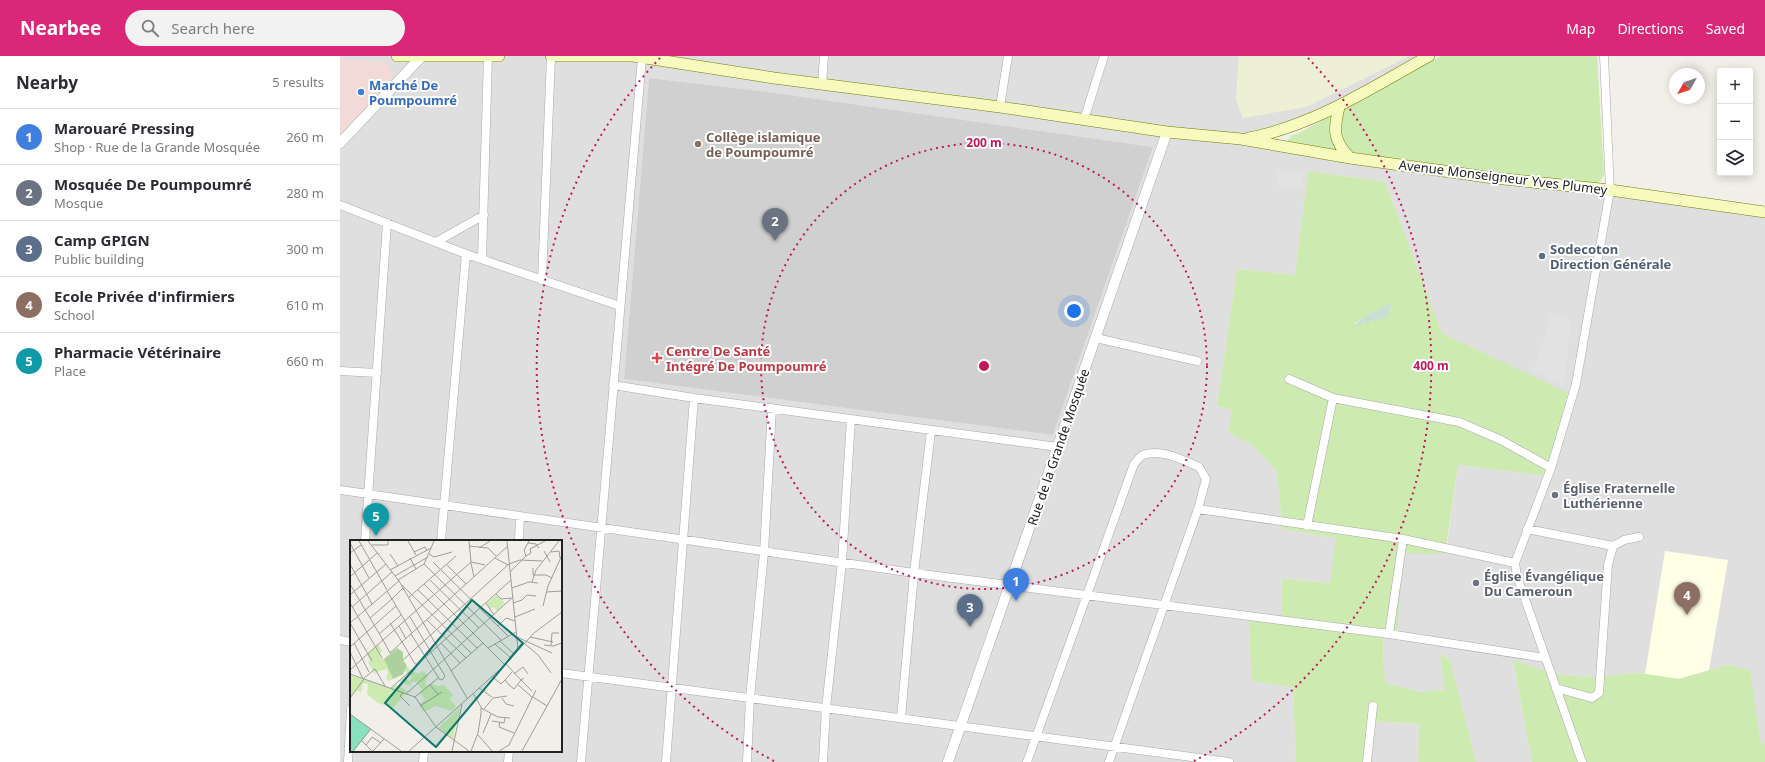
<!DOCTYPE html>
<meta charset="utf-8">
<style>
:root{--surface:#fff;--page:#f2f2f3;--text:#2b2b33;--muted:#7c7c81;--line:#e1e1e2;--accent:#db2777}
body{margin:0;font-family:"Noto Sans",sans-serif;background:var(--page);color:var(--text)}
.controls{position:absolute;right:12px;top:12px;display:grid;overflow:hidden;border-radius:4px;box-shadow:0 2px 10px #0003}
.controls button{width:36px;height:36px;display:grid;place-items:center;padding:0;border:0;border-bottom:1px solid var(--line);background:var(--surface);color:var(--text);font:20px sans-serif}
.compass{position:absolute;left:1329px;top:12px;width:36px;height:36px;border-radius:50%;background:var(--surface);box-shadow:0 2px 10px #0003;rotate:230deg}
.you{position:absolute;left:734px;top:255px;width:14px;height:14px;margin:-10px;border:3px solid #fff;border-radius:50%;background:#1a73e8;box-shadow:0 0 0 6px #1a73e833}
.badge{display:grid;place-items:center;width:26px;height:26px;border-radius:50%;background:var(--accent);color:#fff;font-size:13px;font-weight:700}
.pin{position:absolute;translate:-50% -33px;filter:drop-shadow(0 1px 2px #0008)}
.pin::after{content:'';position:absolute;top:21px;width:14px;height:12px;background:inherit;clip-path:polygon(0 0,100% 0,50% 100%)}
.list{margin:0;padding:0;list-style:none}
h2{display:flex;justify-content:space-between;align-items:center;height:52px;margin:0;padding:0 16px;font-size:17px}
h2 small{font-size:13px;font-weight:400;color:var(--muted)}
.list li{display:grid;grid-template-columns:26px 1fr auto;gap:12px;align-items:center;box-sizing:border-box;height:56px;padding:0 16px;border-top:1px solid var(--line)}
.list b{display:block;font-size:15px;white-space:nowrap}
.list p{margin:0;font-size:13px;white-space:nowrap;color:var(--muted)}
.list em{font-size:13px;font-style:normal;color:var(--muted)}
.icon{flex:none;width:22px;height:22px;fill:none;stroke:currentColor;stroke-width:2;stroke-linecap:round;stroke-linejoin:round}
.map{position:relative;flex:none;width:1425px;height:706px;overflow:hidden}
header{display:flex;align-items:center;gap:24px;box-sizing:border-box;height:56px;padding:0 20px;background:var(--accent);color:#fff}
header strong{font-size:19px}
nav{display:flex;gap:22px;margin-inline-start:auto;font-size:14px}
.search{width:280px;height:36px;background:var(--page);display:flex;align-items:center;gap:10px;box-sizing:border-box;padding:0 14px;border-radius:22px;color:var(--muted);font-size:15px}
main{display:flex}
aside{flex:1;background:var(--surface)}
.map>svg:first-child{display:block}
.residential{fill:#e0dfdf;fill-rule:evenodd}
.commercial{fill:#f2dad9}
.education{fill:#ffffe5}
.religious{fill:#d0d0d0}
.farmland{fill:#eef0d5}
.grass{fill:#cdebb0;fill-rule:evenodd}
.wetland{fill:#c6e0d4}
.parking{fill:#e2e2e2}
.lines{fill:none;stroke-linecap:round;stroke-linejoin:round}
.minor-casing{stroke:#a9a9a9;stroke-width:9}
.tertiary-casing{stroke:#a9a9a9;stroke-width:11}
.secondary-casing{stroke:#707d05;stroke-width:12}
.minor{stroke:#fff;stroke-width:8}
.tertiary{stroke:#fff;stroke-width:10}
.secondary{stroke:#f7fabf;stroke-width:11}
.ring{fill:none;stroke:#c2185b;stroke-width:2;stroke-dasharray:2 4}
.shop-dot{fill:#3f7fe0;stroke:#fff;stroke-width:1.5}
.education-dot{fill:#8d6e63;stroke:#fff;stroke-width:1.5}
.service-dot{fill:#5c6f8a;stroke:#fff;stroke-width:1.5}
.health-dot{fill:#e0444e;stroke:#fff;stroke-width:1.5}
.worship-dot{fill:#6b7280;stroke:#fff;stroke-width:1.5}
.labels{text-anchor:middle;stroke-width:4;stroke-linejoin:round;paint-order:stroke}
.shop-label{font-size:13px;font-weight:bold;fill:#366cbe;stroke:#fff;text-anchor:start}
.education-label{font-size:13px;font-weight:bold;fill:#785e54;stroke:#fff;text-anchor:start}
.street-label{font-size:13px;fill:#222;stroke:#fff}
.service-label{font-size:13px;font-weight:bold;fill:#4e5e75;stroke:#fff;text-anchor:start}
.health-label{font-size:13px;font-weight:bold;fill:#be3a42;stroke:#fff;text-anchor:start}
.worship-label{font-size:13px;font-weight:bold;fill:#5b616d;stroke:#fff;text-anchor:start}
.inset-road{fill:none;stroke:#9f9d99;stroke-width:1}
.view{fill:#0f766e;fill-opacity:0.15;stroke:#0f766e;stroke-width:2}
.inset-edge{fill:none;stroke:#222;stroke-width:2}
.centre{fill:#c2185b;stroke:#fff;stroke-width:2}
.ring-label{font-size:12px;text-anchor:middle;font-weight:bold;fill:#c2185b;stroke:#fff;stroke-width:4;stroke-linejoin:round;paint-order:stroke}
</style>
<header>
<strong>Nearbee</strong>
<div class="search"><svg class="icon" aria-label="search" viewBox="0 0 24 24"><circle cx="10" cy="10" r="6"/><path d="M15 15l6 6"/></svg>Search here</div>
<nav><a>Map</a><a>Directions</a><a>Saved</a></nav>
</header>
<main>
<aside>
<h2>Nearby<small>5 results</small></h2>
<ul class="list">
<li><span class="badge" style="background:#3f7fe0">1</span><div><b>Marouaré Pressing</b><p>Shop · Rue de la Grande Mosquée</p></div><em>260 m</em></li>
<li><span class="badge" style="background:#6b7280">2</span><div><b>Mosquée De Poumpoumré</b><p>Mosque</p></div><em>280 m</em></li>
<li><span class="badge" style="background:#5c6f8a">3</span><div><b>Camp GPIGN</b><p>Public building</p></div><em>300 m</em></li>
<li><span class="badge" style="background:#8d6e63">4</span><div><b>Ecole Privée d'infirmiers</b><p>School</p></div><em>610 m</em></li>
<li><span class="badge" style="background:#0f9aa8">5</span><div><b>Pharmacie Vétérinaire</b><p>Place</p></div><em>660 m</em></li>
</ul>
</aside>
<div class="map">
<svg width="1425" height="706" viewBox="0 0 1425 706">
<rect width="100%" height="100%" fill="#f2efe9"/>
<path class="residential" d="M 0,0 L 899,0 L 896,44 L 966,51 L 1069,0 L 1089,0 L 999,51 L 902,83 L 1425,156 L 1425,689 L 1420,684 L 1388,609 L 1339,623 L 1299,617 L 1249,621 L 1214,618 L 1173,605 L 1192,706 L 1136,706 L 1110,604 L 1101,598 L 1105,634 L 1079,636 L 1046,627 L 1044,615 L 1043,576 L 1064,497 L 1107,489 L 1118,409 L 1208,420 L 1228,337 L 1102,278 L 1045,126 L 968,115 L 955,219 L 897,213 L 877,350 L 892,354 L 888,376 L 911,388 L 936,414 L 940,441 L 941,473 L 996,482 L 991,527 L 942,523 L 941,560 L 908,557 L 913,625 L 953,631 L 956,706 L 0,706 ZM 309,22 L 428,36 L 813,91 L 713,379 L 284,323 ZM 11,485 L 221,485 L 221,695 L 11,695 Z
M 1031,665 L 1079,668 L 1078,706 L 1030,706 Z"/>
<path class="commercial" d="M 0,3 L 45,6 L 51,14 L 53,24 L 0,81 Z"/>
<path class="education" d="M 1325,495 L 1388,504 L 1369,614 L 1339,623 L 1305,618 Z"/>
<path class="religious" d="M 309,22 L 428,36 L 813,91 L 713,379 L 284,323 Z"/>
<path class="farmland" d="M 899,0 L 1069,0 L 966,51 L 903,62 L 896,44 Z"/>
<path class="grass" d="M 1101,0 L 1257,0 L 1264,119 L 1260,125 L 1256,129 L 952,90 L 948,88 L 948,84 L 952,79 L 957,78 Z
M 968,115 L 1045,126 L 1102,277 L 1228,337 L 1208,420 L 1118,409 L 1105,498 L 1064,497 L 1057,576 L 1043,576 L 1044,615 L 1046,627 L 1079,636 L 1105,634 L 1100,598 L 1110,604 L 1136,706 L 1078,706 L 1079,668 L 1031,665 L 1030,706 L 956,706 L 953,631 L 912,625 L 908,557 L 941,560 L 942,523 L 990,527 L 996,482 L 941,473 L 940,441 L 936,414 L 911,388 L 888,376 L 892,354 L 877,350 L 897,213 L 955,219 ZM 1049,248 L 1053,250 L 1049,253 L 1047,260 C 1036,264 1026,266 1015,269 L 1014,268 L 1031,257 Z
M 1173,604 L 1214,618 L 1249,621 L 1299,617 L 1339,623 L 1388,609 L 1410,614 L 1420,684 L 1425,689 L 1425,706 L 1192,706 Z"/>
<path class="wetland" d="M 1049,248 L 1053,250 L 1049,253 L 1049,257 L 1046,262 L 1041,262 L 1035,266 L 1033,264 L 1027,268 L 1024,266 L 1022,268 L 1012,271 L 1027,259 Z"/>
<path class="parking" d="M 938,115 L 963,119 L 962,132 L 937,129 Z
M 1212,256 L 1231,265 L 1224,330 L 1193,315 Z"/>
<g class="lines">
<g class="minor-casing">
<path id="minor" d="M 482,28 L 484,0
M 660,51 L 668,0
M 744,64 L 764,0
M 0,149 L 126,198 L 280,250
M 96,186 L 144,159
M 142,203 L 148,0
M 202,224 L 211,0
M 756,282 L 857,305
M 0,315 L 37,317
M 949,323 L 993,342 L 1119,366 L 1161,384 L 1211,412
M 273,329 L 354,342 L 718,391
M 0,434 L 574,517 L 1049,578 L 1205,602
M 858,453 L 1063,483 L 1175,507
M 967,470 L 993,342
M 1187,473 L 1273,490 L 1284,484 L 1299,481
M 25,485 L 47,167
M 101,485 L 126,198
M 179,485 L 180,460
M 1049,578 L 1063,483
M 0,584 L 11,586
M 221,617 L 889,706
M 1216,632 L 1252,642 L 1259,637 L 1268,509 L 1273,490
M 561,662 L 574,517 L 591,375
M 8,706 L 11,653
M 83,706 L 84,695
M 168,706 L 169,695
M 241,706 L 302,2
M 326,706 L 354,342
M 407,706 L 410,642 L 424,496 L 432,352
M 483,706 L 486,652 L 502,506 L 511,363
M 687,706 L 794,408 C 797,405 800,400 803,399 C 821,392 843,404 859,411 L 866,423 L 858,453 L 769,706
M 1027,706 L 1033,650
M 1242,706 L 1177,520 L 1175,507 L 1211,412 L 1236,328 L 1270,134 L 1264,0"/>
</g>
<g class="tertiary-casing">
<path id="tertiary" d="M 0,87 L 81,1
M 608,706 L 827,76"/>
</g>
<g class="secondary-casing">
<path id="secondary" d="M 57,0 L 159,0
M 211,0 L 293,0 L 434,22 L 660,51 L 827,76 L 901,83 L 1010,102 L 1154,122 L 1270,134 L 1425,156
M 999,51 C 994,74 992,83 1010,102
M 909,82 C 975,69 1031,32 1089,0"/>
</g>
<use href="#minor" class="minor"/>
<use href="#tertiary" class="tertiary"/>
<use href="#secondary" class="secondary"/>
</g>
<g class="ring">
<circle cx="644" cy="310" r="223"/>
<path d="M434 705A447 447 0 0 1 320 2M968 2A447 447 0 0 1 854 705"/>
</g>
<circle class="shop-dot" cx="21" cy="36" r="4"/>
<circle class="education-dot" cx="358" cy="88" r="4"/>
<circle class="service-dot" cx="1202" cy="200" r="4"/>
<path class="health-dot" d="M315 296h4v4h4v4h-4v4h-4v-4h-4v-4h4z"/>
<g class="worship-dot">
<circle cx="1215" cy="439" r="4"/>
<circle cx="1136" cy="527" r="4"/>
</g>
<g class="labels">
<g class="shop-label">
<text x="29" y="34">Marché De<tspan x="29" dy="15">Poumpoumré</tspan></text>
</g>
<g class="education-label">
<text x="366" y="86">Collège islamique<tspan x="366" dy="15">de Poumpoumré</tspan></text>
</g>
<g class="street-label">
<text transform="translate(1163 121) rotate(7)" y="5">Avenue Monseigneur Yves Plumey</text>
<text transform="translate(718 391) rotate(-71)" y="5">Rue de la Grande Mosquée</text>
</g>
<g class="service-label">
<text x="1210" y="198">Sodecoton<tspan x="1210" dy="15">Direction Générale</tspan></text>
</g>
<g class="health-label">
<text x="326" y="300">Centre De Santé<tspan x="326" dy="15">Intégré De Poumpoumré</tspan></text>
</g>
<g class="worship-label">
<text x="1223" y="437">Église Fraternelle<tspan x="1223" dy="15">Luthérienne</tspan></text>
<text x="1144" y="525">Église Évangélique<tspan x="1144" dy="15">Du Cameroun</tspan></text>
</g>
</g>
<g transform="translate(10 484)">
<rect width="212" height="212" fill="#f2efe9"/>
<path d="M 146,55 L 155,63 L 147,71 L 144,67 L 140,69 L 137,63 ZM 28,104 L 32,111 L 29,114 L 30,118 L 34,119 L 43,139 L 38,141 L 36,137 L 38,133 L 37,129 L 24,133 L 18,122 L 20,120 L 17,114 ZM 57,126 L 60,130 L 69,134 L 72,131 L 78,135 L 75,143 L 77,146 L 82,143 L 86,146 L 94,145 L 103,155 L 99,159 L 106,166 L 101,171 L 86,166 L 74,172 L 69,165 L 75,159 L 70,153 L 72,150 L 68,144 L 64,141 L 60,144 L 62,147 L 49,141 L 55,137 L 59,141 L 62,137 L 55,131 ZM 0,135 L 41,148 L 46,145 L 58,151 L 43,168 L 28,163 L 17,154 L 18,144 L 13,143 L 11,153 L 7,150 L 0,158 ZM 110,167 L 103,199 L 88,188 Z" fill="#cdebb0"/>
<path d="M 47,108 L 53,112 L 53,120 L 57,126 L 53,134 L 43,139 L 34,119 Z" fill="#add19e"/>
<path d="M 0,174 L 21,189 L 4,211 L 0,211 Z" fill="#88e0be"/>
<path class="inset-road" d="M 9,1 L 37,50M 18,1 L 49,41 L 117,158M 58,1 L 66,15M 157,1 L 168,109M 0,3 L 19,38M 178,3 L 186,4 L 189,8M 22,5 L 38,5 L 38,1M 119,6 L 138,8 L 146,16M 158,6 L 52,102 L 65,124 L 68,124 L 161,40M 129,8 L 140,1M 194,11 L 200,22M 64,12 L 75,7 L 77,10M 201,12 L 209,11 L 210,18M 0,13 L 11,5M 40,14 L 48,26M 79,14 L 84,17 L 102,12M 176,16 L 181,13 L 180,9 L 195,1M 60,18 L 66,29M 145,18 L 158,25M 83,22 L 158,96M 121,22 L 135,25M 121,23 L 124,37M 0,24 L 22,64M 74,24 L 151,100M 97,25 L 116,44M 183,28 L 183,35 L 196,35 L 202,38M 40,30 L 81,8 L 84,1M 160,32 L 176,16 L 174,10 L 179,1M 45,36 L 78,17M 0,37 L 27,13M 48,40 L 74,24 L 81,8M 80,40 L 129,88M 182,42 L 186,30 L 209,1M 0,44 L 33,100 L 121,22 L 119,1M 74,44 L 106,16M 52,45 L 121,113M 53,48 L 42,59 L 62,93M 162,48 L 179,42 L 188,43M 68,50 L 127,108M 196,52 L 212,51M 146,54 L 151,59 L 161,58M 0,55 L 36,24M 58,58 L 74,44 L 155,125M 0,63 L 32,118M 136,63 L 144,75M 163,63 L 172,60 L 177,55 L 186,56M 193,66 L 198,46 L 212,15M 2,67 L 42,32M 60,77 L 95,136 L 93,139 L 90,140 L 61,94M 165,77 L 185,69M 20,78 L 42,59 L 37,51M 77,80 L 116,118M 0,83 L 49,41M 0,83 L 22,121M 49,86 L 56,99M 148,86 L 156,78 L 165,81M 29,94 L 51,75M 167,97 L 202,113M 180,97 L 203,102M 150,101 L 164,114M 4,103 L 19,132M 91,103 L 110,123M 174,103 L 188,115 L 201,133M 145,104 L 161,118M 194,105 L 203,106 L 212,103M 201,105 L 202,93 L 209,93M 0,107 L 46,66M 138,108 L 166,92M 0,112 L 13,139 L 25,129 L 35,146M 53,120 L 159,24 L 170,20 L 192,21M 156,124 L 171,140 L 174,138M 0,130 L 33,100 L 40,113 L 52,102 L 40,83M 101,131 L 133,103M 162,132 L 155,140 L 159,145 L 164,149 L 171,140 L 182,151M 0,134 L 65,157 L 86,187 L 119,211M 164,134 L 173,127 L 178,134M 142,136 L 151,144 L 155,140M 80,145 L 88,154M 168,145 L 183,158M 41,148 L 67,125M 129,148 L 142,157M 53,153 L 50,156 L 60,166M 56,154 L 163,57M 65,157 L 88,138M 183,157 L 197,166M 0,158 L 14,139M 152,158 L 156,164 L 164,166M 70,166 L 92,152M 131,168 L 148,177 L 160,178M 134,169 L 143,158 L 157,156M 0,174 L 51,211M 142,181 L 154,183 L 155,178M 150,182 L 149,187 L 164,193M 133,193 L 141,174M 128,195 L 142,211M 12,201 L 22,211M 16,205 L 22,197 L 31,203M 3,211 L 21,189M 23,211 L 34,199M 59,211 L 156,124 L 184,93 L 212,72M 102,211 L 112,164M 121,211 L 128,193 L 131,174 L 131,167 L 123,153M 149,211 L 159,205 L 186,150M 172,211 L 212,139"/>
<path class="view" d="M 122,60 L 173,103 L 86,207 L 35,163 Z"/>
<rect width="212" height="212" class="inset-edge"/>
</g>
<circle cx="644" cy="310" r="6" class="centre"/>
<g class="ring-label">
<text x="644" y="91">200 m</text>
<text x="1091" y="314">400 m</text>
</g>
</svg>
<div class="controls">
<button>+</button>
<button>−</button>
<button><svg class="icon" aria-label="layers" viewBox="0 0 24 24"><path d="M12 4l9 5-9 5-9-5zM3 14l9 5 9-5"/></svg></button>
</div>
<svg class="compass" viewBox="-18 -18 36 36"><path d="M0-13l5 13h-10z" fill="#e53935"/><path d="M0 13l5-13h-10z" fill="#7c7c81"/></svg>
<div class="you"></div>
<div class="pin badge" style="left:676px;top:545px;background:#3f7fe0">1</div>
<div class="pin badge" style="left:435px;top:185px;background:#6b7280">2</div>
<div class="pin badge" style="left:630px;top:571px;background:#5c6f8a">3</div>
<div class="pin badge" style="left:1347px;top:559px;background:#8d6e63">4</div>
<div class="pin badge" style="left:36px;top:480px;background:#0f9aa8">5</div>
</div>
</main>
